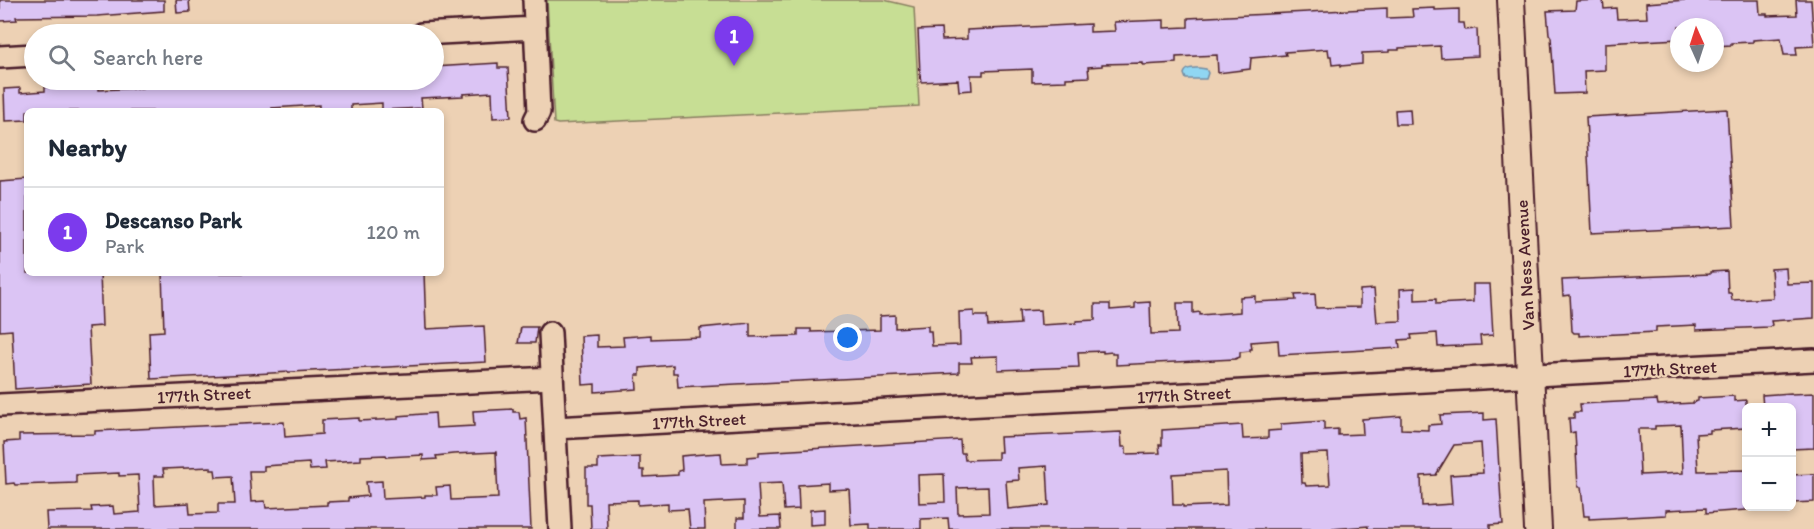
<!DOCTYPE html>
<meta charset="utf-8">
<style>
:root{--surface:#fff;--page:#f2f2f3;--text:#1f2937;--muted:#747a83;--line:#e0e1e3;--accent:#7c3aed}
body{margin:0;font-family:Itim,sans-serif;background:var(--page);color:var(--text)}
.controls{position:absolute;right:18px;bottom:18px;display:grid;overflow:hidden;border-radius:9px;box-shadow:0 3px 9px #0003}
.controls button{width:54px;height:54px;display:grid;place-items:center;padding:0;border:0;border-bottom:2px solid var(--line);background:var(--surface);color:var(--text);font:30px sans-serif}
.compass{position:absolute;left:1670px;top:18px;width:54px;height:54px;border-radius:50%;background:var(--surface);box-shadow:0 3px 9px #0003;rotate:357deg}
.you{position:absolute;left:848px;top:338px;width:21px;height:21px;margin:-15px;border:4px solid #fff;border-radius:50%;background:#1a73e8;box-shadow:0 0 0 9px #1a73e833}
.badge{display:grid;place-items:center;width:39px;height:39px;border-radius:50%;background:var(--accent);color:#fff;font-size:20px;font-weight:700}
.pin{position:absolute;translate:-50% -50px;filter:drop-shadow(0 2px 3px #0008)}
.pin::after{content:'';position:absolute;top:32px;width:21px;height:18px;background:inherit;clip-path:polygon(0 0,100% 0,50% 100%)}
.list{margin:0;padding:0;list-style:none}
h2{display:flex;justify-content:space-between;align-items:center;height:78px;margin:0;padding:0 24px;font-size:26px}
h2 small{font-size:20px;font-weight:400;color:var(--muted)}
.list li{display:grid;grid-template-columns:39px 1fr auto;gap:18px;align-items:center;box-sizing:border-box;height:90px;padding:0 24px;border-top:2px solid var(--line)}
.list b{display:block;font-size:22px;white-space:nowrap}
.list p{margin:0;font-size:20px;white-space:nowrap;color:var(--muted)}
.list em{font-size:20px;font-style:normal;color:var(--muted)}
.icon{flex:none;width:33px;height:33px;fill:none;stroke:currentColor;stroke-width:2;stroke-linecap:round;stroke-linejoin:round}
.map{position:relative;flex:none;width:1814px;height:529px;overflow:hidden}
.search{position:absolute;background:var(--surface);box-shadow:0 3px 9px #0003;left:24px;top:24px;width:420px;height:66px;display:flex;align-items:center;gap:15px;box-sizing:border-box;padding:0 21px;border-radius:33px;color:var(--muted);font-size:22px}
.panel{position:absolute;background:var(--surface);box-shadow:0 3px 9px #0003;left:24px;top:108px;width:420px;height:168px;border-radius:9px}
.map>svg:first-child{display:block}
.green{fill:#c7de94;stroke:#887e60;stroke-width:1.5}
.water{fill:#90d6f2;stroke:#748da2;stroke-width:1.5}
.building{fill:#dbc4f4;stroke:#4a1f2b;stroke-width:1.5;fill-rule:evenodd}
.lines{fill:none;stroke-linecap:round;stroke-linejoin:round}
.minor-casing{stroke:#4a1f2b;stroke-width:26}
.major-casing{stroke:#4a1f2b;stroke-width:30}
.minor{stroke:#edd1b4;stroke-width:21}
.major{stroke:#edd1b4;stroke-width:26}
.labels{text-anchor:middle;stroke-width:4.5;stroke-linejoin:round;paint-order:stroke}
.street-label{font-size:18px;fill:#4a1f2b;stroke:#edd1b4}
</style>
<div class="map">
<svg width="1814" height="529" viewBox="0 0 1814 529">
<rect width="100%" height="100%" fill="#edd1b4"/>
<filter id="ink" filterUnits="userSpaceOnUse"><feTurbulence type="fractalNoise" baseFrequency=".0167" numOctaves="2"/><feDisplacementMap in="SourceGraphic" scale="12" xChannelSelector="R" yChannelSelector="G"/><feConvolveMatrix kernelMatrix="1 2 1 2 8 2 1 2 1" color-interpolation-filters="sRGB"/></filter>
<g filter="url(#ink)">
<path class="green" d="M 547,0 L 884,0 L 914,7 L 919,106 L 558,124 L 554,123 Z"/>
<path class="water" d="M 1199,68 L 1206,69 L 1208,73 L 1206,79 L 1186,79 L 1184,74 C 1186,67 1193,68 1199,68 Z"/>
<path class="building" d="M 0,0 L 164,0 L 164,11 L 97,16 L 16,17 L 17,20 L 0,21 Z
M 176,0 L 189,0 L 190,12 L 177,13 Z
M 1603,0 L 1604,9 L 1616,8 L 1617,19 L 1647,18 L 1646,3 L 1686,0 L 1759,0 L 1760,14 L 1767,14 L 1767,16 L 1797,15 L 1796,0 L 1811,0 L 1814,46 L 1796,47 L 1797,55 L 1784,55 L 1781,38 L 1753,40 L 1753,42 L 1731,43 L 1731,45 L 1715,46 L 1715,27 L 1679,27 L 1679,39 L 1605,43 L 1605,70 L 1584,71 L 1585,93 L 1555,94 L 1551,37 L 1549,34 L 1547,11 L 1575,10 L 1576,1 Z
M 1387,8 L 1387,18 L 1413,17 L 1412,9 L 1435,8 L 1435,10 L 1459,9 L 1459,23 L 1464,23 L 1465,30 L 1477,29 L 1478,56 L 1441,58 L 1440,46 L 1399,48 L 1399,50 L 1389,50 L 1389,52 L 1362,53 L 1362,64 L 1341,66 L 1341,64 L 1332,65 L 1331,56 L 1329,56 L 1328,49 L 1285,52 L 1286,55 L 1251,58 L 1250,69 L 1218,73 L 1217,55 L 1176,57 L 1176,63 L 1143,65 L 1143,63 L 1102,64 L 1102,66 L 1088,67 L 1089,77 L 1066,78 L 1066,81 L 1032,82 L 1032,69 L 983,71 L 983,75 L 971,75 L 972,90 L 959,91 L 958,80 L 921,82 L 920,74 L 918,30 L 941,29 L 942,40 L 967,39 L 967,30 L 1090,24 L 1090,32 L 1115,31 L 1114,22 L 1164,20 L 1164,28 L 1188,27 L 1188,18 Z
M 498,63 L 498,68 L 508,68 L 511,117 L 493,118 L 492,92 L 463,94 L 463,96 L 421,98 L 422,108 L 382,110 L 382,103 L 351,105 L 351,111 L 319,111 L 319,105 L 272,108 L 273,111 L 27,111 L 27,120 L 5,121 L 4,89 L 20,88 L 20,93 L 45,91 L 45,87 L 76,85 L 99,85 L 99,90 L 142,88 L 141,82 L 174,80 L 174,85 L 201,83 L 201,81 L 220,80 L 255,80 L 255,82 L 300,80 L 434,80 L 434,67 Z
M 1410,109 L 1411,124 L 1396,124 L 1395,110 Z
M 1727,109 L 1734,226 L 1592,233 L 1586,117 Z
M 27,179 L 27,273 L 100,273 L 102,326 L 88,327 L 91,384 L 15,389 L 12,330 L 0,331 L 0,181 Z
M 1786,268 L 1787,284 L 1814,283 L 1814,318 L 1771,321 L 1772,325 L 1769,327 L 1696,330 L 1696,325 L 1656,327 L 1656,332 L 1579,336 L 1579,333 L 1574,333 L 1572,331 L 1570,295 L 1563,296 L 1562,280 L 1710,274 L 1710,272 L 1727,271 L 1728,293 L 1731,293 L 1732,300 L 1773,298 L 1771,269 Z
M 162,273 L 424,273 L 426,329 L 484,326 L 486,362 L 151,379 L 149,332 L 164,331 Z
M 1473,284 L 1490,284 L 1493,335 L 1480,336 L 1481,345 L 1438,347 L 1437,333 L 1411,335 L 1412,339 L 1399,340 L 1400,348 L 1279,355 L 1278,340 L 1251,342 L 1252,349 L 1250,349 L 1250,351 L 1240,352 L 1240,357 L 1235,359 L 1116,365 L 1116,354 L 1112,354 L 1112,352 L 1103,353 L 1103,351 L 1078,352 L 1079,367 L 998,370 L 998,356 L 971,357 L 972,363 L 959,363 L 959,373 L 678,387 L 677,373 L 673,373 L 673,365 L 640,368 L 640,375 L 636,375 L 637,389 L 595,392 L 595,384 L 583,385 L 581,336 L 597,335 L 597,347 L 624,346 L 623,337 L 651,335 L 651,339 L 700,337 L 700,328 L 750,323 L 750,337 L 798,336 L 798,329 L 811,329 L 811,332 L 880,330 L 880,316 L 895,315 L 895,328 L 928,326 L 928,331 L 931,331 L 932,346 L 960,345 L 959,312 L 974,311 L 974,316 L 987,316 L 988,326 L 1020,324 L 1019,311 L 1040,310 L 1041,325 L 1076,323 L 1076,321 L 1095,320 L 1095,304 L 1110,304 L 1110,310 L 1135,308 L 1135,303 L 1150,302 L 1151,334 L 1178,333 L 1177,303 L 1193,303 L 1193,313 L 1200,312 L 1200,315 L 1240,312 L 1240,297 L 1255,296 L 1255,302 L 1296,300 L 1295,295 L 1315,294 L 1316,308 L 1360,307 L 1360,290 L 1374,289 L 1377,322 L 1401,321 L 1400,289 L 1415,288 L 1415,300 L 1436,299 L 1436,304 L 1473,302 Z
M 521,327 L 537,327 L 535,343 L 518,343 Z
M 1791,393 L 1791,394 L 1814,393 L 1814,448 L 1791,449 L 1791,408 L 1763,408 L 1762,395 Z
M 1734,396 L 1734,401 L 1746,400 L 1746,428 L 1710,430 L 1710,433 L 1696,434 L 1698,471 L 1746,470 L 1746,510 L 1706,513 L 1706,508 L 1666,510 L 1666,515 L 1589,519 L 1589,516 L 1584,516 L 1581,487 L 1578,487 L 1575,432 L 1570,433 L 1569,418 L 1574,418 L 1574,412 L 1581,412 L 1580,404 L 1657,400 L 1658,405 L 1693,403 L 1693,402 L 1698,401 L 1698,398 ZM 1681,425 L 1683,473 L 1640,475 L 1638,429 L 1655,429 L 1655,426 Z
M 513,409 L 513,412 L 519,412 L 520,419 L 526,418 L 531,529 L 47,529 L 46,512 L 92,511 L 91,507 L 113,506 L 114,514 L 140,512 L 138,475 L 119,476 L 119,473 L 76,475 L 76,483 L 15,485 L 14,483 L 6,484 L 4,442 L 19,441 L 19,435 L 95,434 L 95,431 L 284,422 L 285,437 L 322,434 L 322,420 L 359,418 L 359,421 L 398,419 L 398,416 L 435,413 L 436,428 L 474,426 L 473,411 ZM 496,452 L 498,498 L 451,500 L 450,486 L 436,487 L 437,495 L 425,495 L 425,497 L 383,499 L 382,481 L 366,482 L 368,496 L 348,498 L 348,501 L 327,502 L 327,505 L 266,508 L 265,501 L 251,502 L 249,471 L 264,471 L 264,466 L 309,463 L 310,470 L 326,469 L 325,462 L 361,460 L 361,456 L 386,455 L 387,457 L 423,455 L 423,460 L 437,459 L 436,456 L 453,454 ZM 211,467 L 211,470 L 215,470 L 216,477 L 233,476 L 235,504 L 218,504 L 218,513 L 190,514 L 189,503 L 155,505 L 154,476 L 164,476 L 163,469 Z
M 1484,413 L 1484,420 L 1496,419 L 1501,502 L 1503,524 L 1490,525 L 1490,529 L 1368,529 L 1368,526 L 1331,529 L 949,529 L 948,518 L 921,519 L 921,529 L 870,529 L 870,524 L 851,525 L 849,489 L 828,490 L 828,483 L 798,485 L 799,509 L 784,510 L 782,483 L 758,484 L 760,517 L 780,516 L 781,529 L 737,529 L 737,518 L 744,518 L 744,501 L 704,503 L 705,529 L 690,529 L 688,509 L 668,510 L 668,503 L 638,505 L 638,500 L 606,501 L 607,529 L 591,529 L 590,504 L 586,504 L 586,468 L 598,468 L 598,459 L 640,457 L 640,470 L 644,470 L 644,477 L 678,475 L 678,471 L 682,470 L 681,456 L 704,454 L 721,453 L 722,464 L 747,463 L 747,457 L 759,456 L 759,452 L 960,440 L 961,453 L 964,453 L 965,460 L 998,459 L 998,452 L 1001,452 L 1000,437 L 1121,432 L 1122,447 L 1126,447 L 1126,454 L 1160,453 L 1159,445 L 1162,445 L 1162,430 L 1242,425 L 1243,439 L 1268,438 L 1268,431 L 1281,430 L 1281,424 L 1324,421 L 1324,430 L 1338,429 L 1338,435 L 1363,434 L 1362,419 L 1401,416 L 1401,429 L 1428,430 L 1428,425 L 1441,424 L 1440,415 ZM 1481,443 L 1483,473 L 1450,475 L 1452,504 L 1422,506 L 1421,476 L 1436,475 L 1454,445 ZM 1328,453 L 1330,485 L 1306,486 L 1305,483 L 1302,483 L 1301,454 ZM 1047,466 L 1049,505 L 1008,509 L 1006,481 L 1019,480 L 1018,468 ZM 1226,471 L 1227,505 L 1183,507 L 1183,505 L 1173,505 L 1172,474 ZM 944,474 L 945,502 L 919,503 L 918,475 ZM 988,487 L 989,513 L 958,514 L 957,488 Z
M 1814,474 L 1814,502 L 1791,503 L 1791,475 Z
M 825,509 L 825,524 L 810,525 L 810,510 Z"/>
<g class="lines">
<g class="minor-casing">
<path id="minor" d="M 534,0 L 539,112 L 535,120
M 421,34 L 535,28
M 0,57 L 34,55
M 550,333 L 560,529
M 0,405 L 552,378
M 555,428 L 1814,360"/>
</g>
<g class="major-casing">
<path id="major" d="M 1511,0 L 1538,529"/>
</g>
<use href="#minor" class="minor"/>
<use href="#major" class="major"/>
</g>
</g>
<g class="labels">
<g class="street-label">
<text transform="translate(1525 265) rotate(-93)" y="6">Van Ness Avenue</text>
<text transform="translate(1670 369) rotate(-3)" y="6">177th Street</text>
<text transform="translate(204 395) rotate(-3)" y="6">177th Street</text>
<text transform="translate(1184 395) rotate(-3)" y="6">177th Street</text>
<text transform="translate(699 421) rotate(-3)" y="6">177th Street</text>
</g>
</g>
</svg>
<div class="controls">
<button>+</button>
<button>−</button>
</div>
<svg class="compass" viewBox="-18 -18 36 36"><path d="M0-13l5 13h-10z" fill="#e53935"/><path d="M0 13l5-13h-10z" fill="#747a83"/></svg>
<div class="you"></div>
<div class="pin badge" style="left:734px;top:66px">1</div>
<div class="search"><svg class="icon" aria-label="search" viewBox="0 0 24 24"><circle cx="10" cy="10" r="6"/><path d="M15 15l6 6"/></svg>Search here</div>
<section class="panel">
<h2>Nearby<small></small></h2>
<ul class="list">
<li><span class="badge">1</span><div><b>Descanso Park</b><p>Park</p></div><em>120 m</em></li>
</ul>
</section>
</div>
